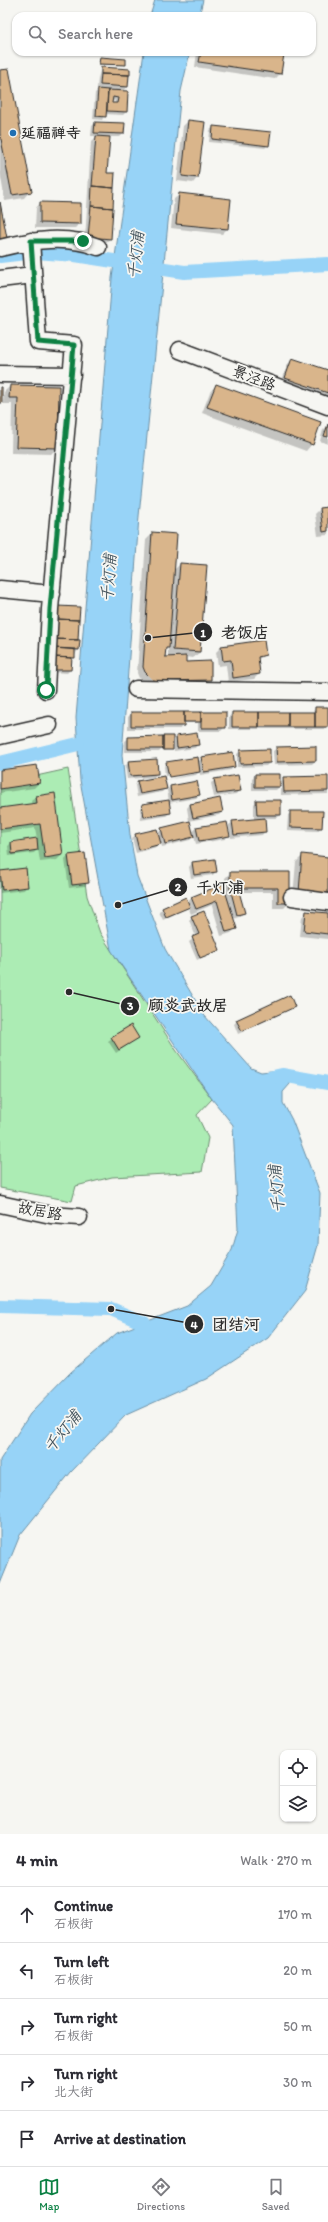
<!DOCTYPE html>
<meta charset="utf-8">
<style>
:root{--surface:#fff;--page:#f7f7f7;--text:#2b2b33;--muted:#7c7c81;--line:#e1e1e2;--accent:#0b8043}
body{margin:0;font-family:Itim,"LXGW WenKai TC",sans-serif;background:var(--page);color:var(--text)}
.controls{position:absolute;right:12px;bottom:12px;display:grid;overflow:hidden;border-radius:8px;box-shadow:0 1px 3px #0004}
.controls button{width:36px;height:36px;display:grid;place-items:center;padding:0;border:0;border-bottom:1px solid var(--line);background:var(--surface);color:var(--text);font:20px sans-serif}
.stop{position:absolute;width:12px;height:12px;margin:-9px;border:3px solid #0b8043;border-radius:50%;background:#fff}
.stop.end{background:#0b8043;border-color:#fff;box-shadow:0 1px 4px #0008}
.list{margin:0;padding:0;list-style:none}
h2{display:flex;justify-content:space-between;align-items:center;height:52px;margin:0;padding:0 16px;font-size:17px}
h2 small{font-size:13px;font-weight:400;color:var(--muted)}
.list li{display:grid;grid-template-columns:26px 1fr auto;gap:12px;align-items:center;box-sizing:border-box;height:56px;padding:0 16px;border-top:1px solid var(--line)}
.list b{display:block;font-size:15px;white-space:nowrap}
.list p{margin:0;font-size:13px;white-space:nowrap;color:var(--muted)}
.list em{font-size:13px;font-style:normal;color:var(--muted)}
.icon{flex:none;width:22px;height:22px;fill:none;stroke:currentColor;stroke-width:2;stroke-linecap:round;stroke-linejoin:round}
.map{position:relative;flex:none;width:328px;height:1834px;overflow:hidden}
.search{position:absolute;background:var(--surface);box-shadow:0 1px 3px #0004;left:12px;right:12px;top:12px;height:44px;display:flex;align-items:center;gap:10px;box-sizing:border-box;padding:0 14px;border-radius:12px;color:var(--muted);font-size:15px}
.sheet{height:332px;background:var(--surface)}
nav{display:flex;justify-content:space-around;align-items:center;box-sizing:border-box;height:56px;border-top:1px solid var(--line);background:var(--surface);font-size:11px;color:var(--muted)}
nav a{display:grid;justify-items:center;gap:2px}
nav .on{color:var(--accent)}
.map>svg:first-child{display:block}
.green{fill:#acecb4;stroke:#6c8c70}
.water{fill:#97d3f7;stroke:#6c90a5}
.shadow{fill:#0003;fill-rule:evenodd}
.lines{fill:none;stroke-linecap:round;stroke-linejoin:round}
.canal{stroke:#97d3f7;stroke-width:14}
.building{fill:#d9b58b;stroke:#2b2b2b;fill-rule:evenodd}
.minor-casing{stroke:#2b2b2b;stroke-width:19}
.minor{stroke:#f6f6f2;stroke-width:16}
.route{stroke:#0b8043;stroke-width:5}
.poi-dot{fill:#1f6fb2;stroke:#f6f6f2;stroke-width:1.5}
.labels{text-anchor:middle;stroke-width:3.5;stroke-linejoin:round;paint-order:stroke}
.poi-label{font-size:15px;font-weight:bold;fill:#2b2b2b;stroke:#f6f6f2;text-anchor:start}
.street-label{font-size:15px;fill:#2b2b2b;stroke:#f6f6f2}
.water-label{font-size:16px;font-style:italic;fill:#46555e;stroke:#f6f6f2}
.leader{fill:none;stroke:#2b2b2b;stroke-width:1.5}
.callout-dot{fill:#2b2b2b;stroke:#f6f6f2;stroke-width:1.5}
.mark-label{font-size:12px;text-anchor:middle;font-weight:bold;fill:#fff}
.callout-label{font-size:16px;text-anchor:middle;font-weight:bold;fill:#2b2b2b;stroke:#f6f6f2;stroke-width:3.5;stroke-linejoin:round;paint-order:stroke}
</style>
<div class="map">
<svg width="328" height="1834" viewBox="0 0 328 1834">
<rect width="100%" height="100%" fill="#f6f6f2"/>
<filter id="ink" filterUnits="userSpaceOnUse"><feTurbulence type="fractalNoise" baseFrequency=".025" numOctaves="2"/><feDisplacementMap in="SourceGraphic" scale="8" xChannelSelector="R" yChannelSelector="G"/><feConvolveMatrix kernelMatrix="1 2 1 2 8 2 1 2 1" color-interpolation-filters="sRGB"/></filter>
<g filter="url(#ink)">
<path class="green" d="M 68,769 L 87,896 L 100,933 L 176,1050 L 212,1099 L 197,1115 L 208,1138 L 202,1172 L 112,1177 L 76,1186 L 72,1201 L 0,1188 L 0,784 Z"/>
<path class="water" d="M 155,0 L 203,0 L 199,16 L 150,16 Z
M 144,52 L 190,52 L 181,91 L 139,516 L 122,755 L 130,835 L 137,876 L 165,949 L 204,1015 L 251,1068 L 261,1072 L 281,1070 L 290,1078 L 290,1084 L 283,1092 L 283,1103 L 292,1120 L 320,1193 L 318,1245 L 305,1291 L 268,1338 L 206,1379 L 126,1415 L 71,1472 L 20,1535 L 0,1584 L 0,1460 L 30,1414 L 71,1372 L 117,1333 L 187,1306 L 211,1286 L 232,1250 L 238,1229 L 233,1125 L 212,1099 L 111,950 L 80,780 L 76,718 L 112,278 Z"/>
<path class="shadow" d="M 197,52 L 262,52 L 280,74 L 275,79 L 195,67 Z
M 100,58 L 125,60 L 125,65 L 98,65 Z
M 101,68 L 129,75 L 127,86 L 122,92 L 126,112 L 123,115 L 105,114 L 102,120 L 93,119 L 95,93 L 100,88 L 97,88 L 98,78 ZM 111,100 L 115,101 L 114,104 L 111,104 Z
M 0,71 L 30,191 L 24,198 L 5,201 L 0,172 Z
M 188,121 L 197,178 L 193,183 L 177,181 L 183,126 Z
M 95,123 L 123,134 L 120,137 L 109,137 L 106,174 L 110,239 L 106,242 L 85,240 L 91,142 L 97,136 L 91,136 L 92,126 Z
M 214,127 L 268,145 L 265,148 L 209,142 L 210,130 Z
M 179,195 L 230,200 L 227,229 L 222,234 L 171,228 L 174,199 Z
M 40,203 L 80,223 L 75,228 L 35,228 L 36,208 Z
M 293,359 L 328,371 L 328,396 L 325,399 L 281,383 L 288,364 Z
M 216,385 L 312,444 L 306,451 L 202,413 L 210,392 Z
M 10,386 L 57,448 L 51,454 L 11,453 L 12,404 L 3,404 L 4,392 Z
M 328,426 L 328,444 L 320,441 L 323,430 Z
M 328,508 L 328,535 L 318,536 L 315,514 L 320,509 Z
M 152,534 L 173,571 L 180,564 L 200,652 L 193,658 L 185,657 L 185,663 L 210,679 L 204,686 L 147,686 L 139,678 L 137,673 L 146,540 ZM 168,647 L 168,658 L 164,658 L 164,651 Z
M 58,607 L 79,608 L 78,649 L 74,658 L 71,659 L 70,670 L 67,673 L 50,672 Z
M 221,647 L 265,655 L 257,660 L 259,674 L 254,679 L 228,682 L 226,665 L 218,666 L 216,652 Z
M 315,708 L 328,708 L 328,729 L 229,729 L 229,717 L 232,713 L 312,713 Z
M 132,713 L 225,713 L 225,727 L 221,731 L 198,731 L 198,723 L 183,723 L 180,729 L 128,729 L 128,717 Z
M 176,737 L 198,744 L 195,748 L 174,751 L 172,741 Z
M 129,738 L 172,749 L 162,751 L 162,749 L 159,752 L 125,752 L 125,741 Z
M 315,747 L 315,761 L 312,764 L 274,765 L 273,751 L 277,748 Z
M 269,750 L 269,763 L 266,766 L 237,767 L 237,754 L 240,751 Z
M 202,758 L 234,766 L 231,770 L 200,775 L 200,771 L 196,775 L 166,780 L 197,773 L 197,771 L 165,776 L 164,766 L 167,763 L 198,762 Z
M 129,762 L 157,773 L 154,777 L 127,779 L 125,766 Z
M 0,771 L 39,783 L 34,788 L 0,793 Z
M 255,775 L 279,775 L 279,783 L 284,778 L 328,777 L 328,794 L 281,795 L 281,785 L 276,790 L 252,790 L 252,778 Z
M 215,780 L 239,790 L 236,794 L 214,797 L 211,783 Z
M 138,782 L 166,788 L 162,792 L 137,797 L 135,785 Z
M 170,787 L 199,795 L 196,798 L 168,803 L 170,813 L 166,816 L 141,820 L 140,808 L 143,805 L 169,801 L 167,790 Z
M 36,797 L 62,855 L 57,860 L 40,862 L 38,849 L 34,853 L 9,856 L 8,846 L 11,843 L 37,839 L 35,828 L 0,833 L 0,809 L 32,805 L 31,801 Z
M 257,801 L 280,815 L 277,818 L 264,818 L 265,831 L 262,835 L 231,838 L 229,825 L 233,822 L 254,820 L 254,804 Z
M 190,804 L 222,812 L 219,815 L 189,821 L 187,808 Z
M 291,812 L 321,827 L 318,831 L 287,830 L 288,815 Z
M 196,828 L 229,835 L 225,839 L 196,844 L 194,836 L 190,840 L 162,847 L 161,843 L 156,847 L 136,853 L 132,838 L 136,835 L 157,834 L 162,829 L 192,833 Z
M 84,854 L 88,882 L 85,886 L 69,888 L 65,860 L 68,856 Z
M 303,855 L 328,858 L 293,897 L 296,862 Z
M 214,860 L 216,871 L 213,875 L 191,878 L 189,867 L 192,863 Z
M 0,872 L 27,886 L 24,890 L 0,893 Z
M 230,873 L 289,873 L 289,903 L 284,908 L 273,908 L 273,892 L 239,892 L 244,913 L 239,917 L 233,919 L 236,928 L 231,933 L 221,936 L 212,905 L 191,914 L 188,907 L 163,920 L 159,912 L 163,909 L 187,902 L 192,898 L 225,892 L 225,878 Z
M 306,912 L 328,914 L 328,939 L 300,936 L 302,917 Z
M 192,917 L 219,949 L 197,960 L 189,942 L 196,937 L 189,920 Z
M 294,1007 L 238,1034 L 234,1024 L 237,1021 Z
M 112,1038 L 138,1038 L 116,1053 L 108,1041 Z"/>
<g class="lines">
<path class="canal" d="M 36,252 L 75,255 L 184,272 L 328,264
M 0,256 L 26,253
M 0,763 L 78,744
M 269,1078 L 282,1075 L 328,1083
M 0,1306 L 111,1309 L 144,1323"/>
</g>
<path class="building" d="M 201,52 L 269,52 L 284,54 L 281,74 L 199,62 Z
M 100,57 L 126,59 L 126,65 L 99,64 Z
M 101,67 L 130,69 L 130,75 L 101,74 Z
M 9,69 L 32,192 L 12,195 L 0,134 L 0,70 Z
M 101,74 L 129,75 L 128,87 L 100,85 Z
M 98,89 L 108,90 L 106,117 L 96,116 Z
M 108,90 L 128,91 L 127,112 L 107,111 ZM 113,97 L 118,98 L 117,103 L 112,103 Z
M 188,120 L 205,122 L 198,178 L 182,176 Z
M 95,122 L 125,123 L 124,134 L 94,133 Z
M 213,126 L 271,132 L 269,146 L 212,139 Z
M 96,136 L 110,137 L 107,173 L 115,173 L 114,188 L 92,186 Z
M 92,186 L 114,188 L 113,208 L 91,206 Z
M 179,193 L 231,199 L 228,229 L 176,224 Z
M 0,202 L 7,238 L 0,239 Z
M 40,202 L 81,203 L 81,224 L 40,223 Z
M 91,206 L 113,208 L 111,239 L 88,237 Z
M 292,358 L 328,370 L 328,393 L 285,378 Z
M 216,384 L 321,422 L 313,445 L 207,407 Z
M 10,385 L 59,386 L 58,448 L 16,447 L 18,398 L 9,398 Z
M 0,387 L 2,387 L 2,403 L 0,403 Z
M 328,424 L 328,437 L 324,436 Z
M 328,507 L 328,531 L 323,532 L 320,508 Z
M 152,532 L 177,534 L 169,648 L 166,648 L 165,657 L 186,656 L 186,662 L 211,661 L 211,680 L 159,681 L 153,680 L 145,672 L 143,667 Z
M 180,563 L 207,565 L 200,652 L 173,650 Z
M 57,606 L 80,607 L 79,620 L 57,619 Z
M 55,619 L 79,620 L 78,640 L 54,639 Z
M 54,639 L 80,640 L 79,650 L 54,648 Z
M 264,640 L 266,655 L 258,657 L 260,674 L 233,678 L 231,660 L 223,661 L 221,646 Z
M 54,648 L 75,649 L 75,658 L 53,657 Z
M 53,657 L 72,658 L 71,670 L 53,670 Z
M 315,707 L 328,707 L 328,727 L 315,727 Z
M 131,712 L 184,712 L 184,726 L 131,726 Z
M 184,712 L 201,712 L 201,722 L 184,722 Z
M 201,712 L 226,712 L 226,728 L 201,728 Z
M 232,712 L 259,712 L 259,727 L 232,727 Z
M 259,712 L 288,712 L 288,727 L 259,727 Z
M 288,712 L 315,712 L 315,727 L 288,727 Z
M 197,733 L 199,745 L 177,748 L 176,736 Z
M 163,736 L 173,736 L 173,750 L 163,750 Z
M 163,736 L 163,749 L 128,749 L 128,737 Z
M 316,746 L 316,761 L 277,762 L 276,747 Z
M 270,749 L 270,763 L 240,764 L 240,750 Z
M 233,752 L 235,767 L 204,772 L 201,757 Z
M 198,757 L 200,772 L 169,777 L 166,762 Z
M 157,759 L 158,774 L 130,776 L 128,761 Z
M 37,765 L 40,783 L 0,789 L 0,770 Z
M 255,774 L 280,774 L 280,787 L 255,787 Z
M 238,775 L 241,791 L 217,794 L 214,779 Z
M 164,776 L 167,789 L 140,794 L 137,781 Z
M 328,776 L 328,791 L 284,792 L 283,777 Z
M 197,781 L 200,795 L 172,800 L 170,786 Z
M 55,793 L 63,855 L 45,858 L 40,824 L 0,829 L 0,808 L 37,803 L 36,796 Z
M 220,798 L 223,812 L 193,818 L 190,804 Z
M 169,800 L 171,813 L 144,817 L 142,804 Z
M 256,800 L 281,800 L 281,815 L 257,815 Z
M 290,811 L 323,811 L 322,828 L 290,827 Z
M 265,818 L 266,832 L 234,835 L 232,821 Z
M 190,821 L 194,837 L 165,844 L 161,828 Z
M 227,822 L 230,836 L 199,841 L 196,827 Z
M 157,829 L 161,844 L 139,850 L 135,834 Z
M 37,838 L 38,850 L 12,854 L 11,842 Z
M 85,853 L 89,883 L 72,885 L 68,855 Z
M 302,854 L 328,857 L 328,894 L 299,892 Z
M 215,859 L 217,872 L 194,875 L 192,862 Z
M 26,868 L 28,887 L 2,890 L 0,871 Z
M 230,872 L 290,872 L 290,903 L 278,903 L 278,888 L 238,888 L 245,913 L 237,915 L 230,888 Z
M 223,884 L 237,929 L 226,932 L 217,901 L 196,909 L 191,897 Z
M 186,897 L 190,907 L 166,917 L 162,908 Z
M 204,911 L 220,950 L 200,958 L 192,937 L 199,934 L 191,916 Z
M 306,911 L 328,913 L 328,934 L 304,931 Z
M 290,995 L 295,1007 L 242,1031 L 236,1020 Z
M 131,1025 L 139,1038 L 119,1050 L 111,1037 Z"/>
<g class="lines">
<g class="minor-casing">
<path id="minor" d="M 31,241 L 38,342 L 74,345 L 50,609 L 46,690
M 0,248 C 32,240 67,235 98,247
M 0,279 L 33,275
M 180,350 L 328,406
M 0,374 L 72,375
M 0,589 L 52,594
M 136,689 L 328,692
M 0,736 L 49,725
M 292,897 L 328,902
M 0,1204 L 51,1215 L 79,1217"/>
</g>
<use href="#minor" class="minor"/>
</g>
</g>
<g class="lines" filter="url(#ink)">
<path class="route" d="M 46,690 L 50,609 L 74,345 L 38,342 L 31,241 L 83,241"/>
</g>
<circle class="poi-dot" cx="13" cy="133" r="4"/>
<g class="labels">
<g class="poi-label">
<text x="21" y="138">延福禅寺</text>
</g>
<g class="street-label">
<text transform="translate(254 378) rotate(21)" y="5">景泾路</text>
<text transform="translate(40 1211) rotate(10)" y="5">故居路</text>
</g>
<g class="water-label">
<text transform="translate(135 255) rotate(-84)" y="6">千灯浦</text>
<text transform="translate(108 578) rotate(-86)" y="6">千灯浦</text>
<text transform="translate(276 1189) rotate(-95)" y="6">千灯浦</text>
<text transform="translate(62 1431) rotate(-51)" y="6">千灯浦</text>
</g>
</g>
<path class="leader" d="M148 638L203 632M118 905L178 887M69 992L130 1006M111 1309L194 1324"/>
<g class="callout-dot">
<circle cx="148" cy="638" r="4"/>
<circle cx="118" cy="905" r="4"/>
<circle cx="69" cy="992" r="4"/>
<circle cx="111" cy="1309" r="4"/>
<circle cx="203" cy="632" r="10"/>
<circle cx="178" cy="887" r="10"/>
<circle cx="130" cy="1006" r="10"/>
<circle cx="194" cy="1324" r="10"/>
</g>
<g class="mark-label">
<text x="203" y="637">1</text>
<text x="178" y="891">2</text>
<text x="130" y="1010">3</text>
<text x="194" y="1329">4</text>
</g>
<g class="callout-label">
<text x="245" y="638">老饭店</text>
<text x="220" y="893">千灯浦</text>
<text x="188" y="1011">顾炎武故居</text>
<text x="236" y="1330">团结河</text>
</g>
</svg>
<div class="controls">
<button><svg class="icon" aria-label="locate" viewBox="0 0 24 24"><circle cx="12" cy="12" r="6"/><path d="M12 2v4M12 18v4M2 12h4M18 12h4"/></svg></button>
<button><svg class="icon" aria-label="layers" viewBox="0 0 24 24"><path d="M12 4l9 5-9 5-9-5zM3 14l9 5 9-5"/></svg></button>
</div>
<div class="stop" style="left:46px;top:690px"></div>
<div class="stop end" style="left:83px;top:241px"></div>
<div class="search"><svg class="icon" aria-label="search" viewBox="0 0 24 24"><circle cx="10" cy="10" r="6"/><path d="M15 15l6 6"/></svg>Search here</div>
</div>
<section class="sheet">
<h2>4 min<small>Walk · 270 m</small></h2>
<ul class="list">
<li><svg class="icon" aria-label="ahead" viewBox="0 0 24 24"><path d="M12 20V5M6 11l6-6 6 6"/></svg><div><b>Continue</b><p>石板街</p></div><em>170 m</em></li>
<li><svg class="icon" aria-label="left" viewBox="0 0 24 24"><path d="M17 20v-9H6M10 6l-5 5 5 5"/></svg><div><b>Turn left</b><p>石板街</p></div><em>20 m</em></li>
<li><svg class="icon" aria-label="right" viewBox="0 0 24 24"><path d="M7 20v-9h11M14 6l5 5-5 5"/></svg><div><b>Turn right</b><p>石板街</p></div><em>50 m</em></li>
<li><svg class="icon" aria-label="right" viewBox="0 0 24 24"><path d="M7 20v-9h11M14 6l5 5-5 5"/></svg><div><b>Turn right</b><p>北大街</p></div><em>30 m</em></li>
<li><svg class="icon" aria-label="arrive" viewBox="0 0 24 24"><path d="M6 21V4h12l-3 4 3 4H6"/></svg><div><b>Arrive at destination</b></div></li>
</ul>
</section>
<nav>
<a class="on"><svg class="icon" aria-label="map" viewBox="0 0 24 24"><path d="M3 6l6-2 6 2 6-2v14l-6 2-6-2-6 2zM9 4v14M15 6v14"/></svg>Map</a>
<a><svg class="icon" aria-label="directions" viewBox="0 0 24 24"><path d="M12 3l9 9-9 9-9-9zM9 14v-3h6M13 9l2 2-2 2"/></svg>Directions</a>
<a><svg class="icon" aria-label="saved" viewBox="0 0 24 24"><path d="M7 4h10v16l-5-4-5 4z"/></svg>Saved</a>
</nav>
